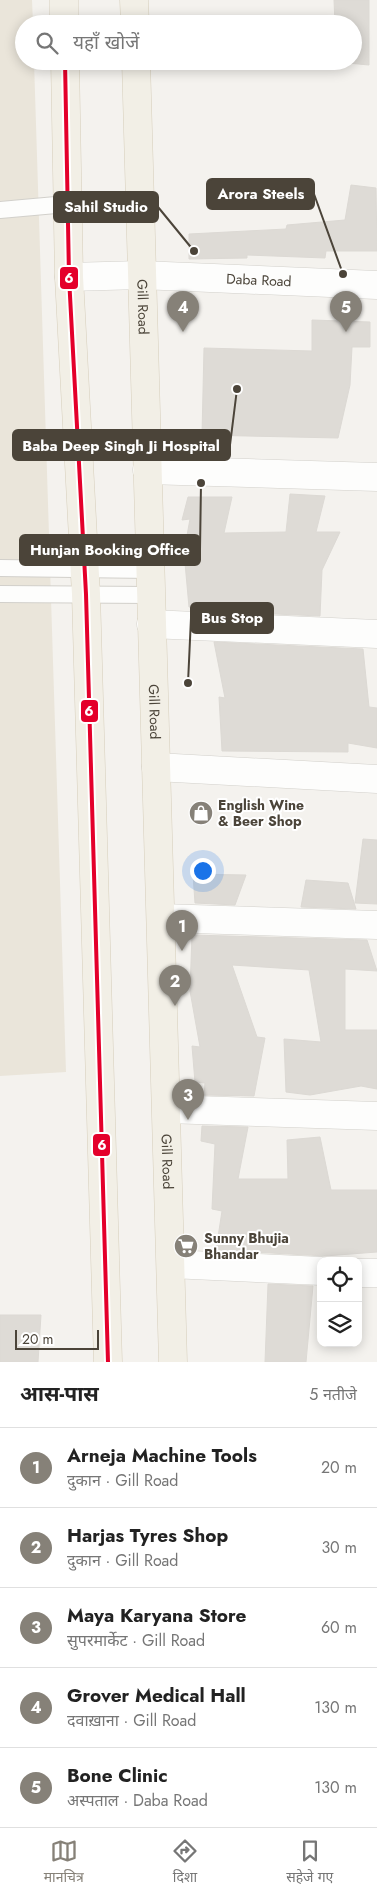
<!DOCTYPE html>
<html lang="hi">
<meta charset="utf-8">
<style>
:root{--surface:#fff;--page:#f2f2f2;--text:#222;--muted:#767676;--line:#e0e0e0;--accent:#868178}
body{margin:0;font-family:Jost,"Noto Sans Devanagari",sans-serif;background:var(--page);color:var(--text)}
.controls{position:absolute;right:15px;bottom:15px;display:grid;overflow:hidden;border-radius:10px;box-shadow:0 2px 12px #0003}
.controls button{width:45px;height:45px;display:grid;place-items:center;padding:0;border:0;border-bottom:1px solid var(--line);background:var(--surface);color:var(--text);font:25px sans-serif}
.scale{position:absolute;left:15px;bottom:12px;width:84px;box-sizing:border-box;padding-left:5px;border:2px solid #4b4439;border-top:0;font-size:14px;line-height:18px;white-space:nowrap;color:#4b4439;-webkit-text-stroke:4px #fff;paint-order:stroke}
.you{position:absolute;left:202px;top:870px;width:18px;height:18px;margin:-12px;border:4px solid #fff;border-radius:50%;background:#1a73e8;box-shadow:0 0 0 8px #1a73e833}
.badge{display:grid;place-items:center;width:32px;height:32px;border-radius:50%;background:var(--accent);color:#fff;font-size:16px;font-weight:700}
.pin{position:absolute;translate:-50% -41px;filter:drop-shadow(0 1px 2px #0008)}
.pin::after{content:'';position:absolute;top:26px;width:18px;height:15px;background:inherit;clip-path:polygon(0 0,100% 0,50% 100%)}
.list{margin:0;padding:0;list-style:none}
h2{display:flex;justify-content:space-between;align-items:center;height:65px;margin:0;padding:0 20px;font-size:21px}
h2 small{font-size:16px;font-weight:400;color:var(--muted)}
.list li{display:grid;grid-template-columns:32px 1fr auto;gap:15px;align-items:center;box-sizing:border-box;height:80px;padding:0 20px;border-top:1px solid var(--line)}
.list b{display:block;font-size:19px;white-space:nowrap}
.list p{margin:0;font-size:16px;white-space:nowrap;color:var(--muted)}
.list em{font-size:16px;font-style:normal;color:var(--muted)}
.icon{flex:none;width:28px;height:28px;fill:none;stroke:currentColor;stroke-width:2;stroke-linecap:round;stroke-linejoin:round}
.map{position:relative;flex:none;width:377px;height:1362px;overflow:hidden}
.search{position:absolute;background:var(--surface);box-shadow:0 2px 12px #0003;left:15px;right:15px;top:15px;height:55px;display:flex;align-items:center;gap:12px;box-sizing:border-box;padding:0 18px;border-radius:28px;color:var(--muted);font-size:19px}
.sheet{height:465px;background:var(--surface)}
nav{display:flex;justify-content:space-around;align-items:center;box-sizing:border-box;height:70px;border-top:1px solid var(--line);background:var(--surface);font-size:14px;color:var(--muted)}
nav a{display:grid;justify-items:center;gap:2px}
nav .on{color:var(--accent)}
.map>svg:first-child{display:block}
.education{fill:#eae5da}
.building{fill:#dedbd6;stroke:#dcd9d4}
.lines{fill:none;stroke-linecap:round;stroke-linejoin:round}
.lane-casing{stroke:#d2d0cb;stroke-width:18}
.street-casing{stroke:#d2d0cb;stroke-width:29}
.primary-casing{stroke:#d6cebb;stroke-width:29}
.lane{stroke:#fdfdfc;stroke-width:16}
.street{stroke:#fdfdfc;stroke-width:28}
.primary{stroke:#f2efe6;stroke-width:28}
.bus-1-casing{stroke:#fff;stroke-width:8}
.bus-1{stroke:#e4002b;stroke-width:4}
.labels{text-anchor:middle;stroke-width:4;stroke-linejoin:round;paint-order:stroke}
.street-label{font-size:14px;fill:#4b4439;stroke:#fff}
.poi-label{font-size:14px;font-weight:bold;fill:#4b4439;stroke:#fff;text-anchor:start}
.leader{fill:none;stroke:#4b4439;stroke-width:2}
.callout-dot{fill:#4b4439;stroke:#fff;stroke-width:2}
.callout{fill:#4b4439;stroke:#4b4439;stroke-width:2}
.callout-label{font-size:15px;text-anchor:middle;font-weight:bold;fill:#fff}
.line-badge{stroke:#fff;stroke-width:2}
.badge-label{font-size:14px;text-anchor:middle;font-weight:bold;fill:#fff}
</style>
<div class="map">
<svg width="377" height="1362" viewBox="0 0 377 1362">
<rect width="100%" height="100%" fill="#f4f2ee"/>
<path class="education" d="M 0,0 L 32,0 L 33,24 L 24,24 L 24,61 L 34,61 L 66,1072 L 0,1076 Z"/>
<path class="building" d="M 334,0 L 369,0 L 369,65 L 337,62 L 353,61 L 353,24 L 335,24 Z
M 351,185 L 376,188 L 377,251 L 326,251 L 325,258 L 247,255 L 247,258 L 189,259 L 189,234 L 286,229 L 287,225 L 345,220 Z
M 312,320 L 370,322 L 370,347 L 352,347 L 350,385 L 338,438 L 202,435 L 204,348 L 312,351 Z
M 290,494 L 325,496 L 316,532 L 340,532 L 322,570 L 320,616 L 207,611 L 207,609 L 189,607 L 184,552 L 190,519 L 182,520 L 188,497 L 232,497 L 224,533 L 286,532 Z
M 214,642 L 363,649 L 369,707 L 377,708 L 377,748 L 348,743 L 348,752 L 222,751 L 219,697 L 225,698 Z
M 363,839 L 377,840 L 377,904 L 355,903 Z
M 193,874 L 246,875 L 235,905 L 195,903 Z
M 306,880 L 348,883 L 356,909 L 301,907 Z
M 192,935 L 367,940 L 377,971 L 345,969 L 345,1030 L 377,1030 L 377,1089 L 361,1086 L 310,1095 L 286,1092 L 284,1039 L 321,1042 L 309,970 L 232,965 L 257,1037 L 265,1038 L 254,1096 L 204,1095 L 205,1083 L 195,1082 L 192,1046 L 200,1047 L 190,991 Z
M 202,1126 L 248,1127 L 238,1179 L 288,1179 L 287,1140 L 320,1137 L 331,1190 L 377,1190 L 377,1252 L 325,1256 L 216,1250 L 222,1211 L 212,1209 L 215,1144 L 201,1141 Z
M 268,1284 L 313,1286 L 306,1362 L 265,1362 Z
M 0,1315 L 41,1315 L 38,1362 L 0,1362 Z"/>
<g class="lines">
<g class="lane-casing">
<path id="lane" d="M 0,210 L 67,204
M 0,568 L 150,570
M 0,594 L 151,595"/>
</g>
<g class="street-casing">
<g id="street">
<path id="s1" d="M 69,277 L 141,275 L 377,285"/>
<path d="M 147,470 L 377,477"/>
<path d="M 151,624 L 377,634"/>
<path d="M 156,767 L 377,779"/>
<path d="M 161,918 L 377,925"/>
<path d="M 167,1109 L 377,1116"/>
<path d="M 171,1264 L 321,1271"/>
<path d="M 358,1273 L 377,1273"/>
</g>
</g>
<g class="primary-casing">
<g id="primary">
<path d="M 64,0 L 64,24"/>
<path d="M 134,0 L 135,24"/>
<path d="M 65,61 L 69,277 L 86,594 L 108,1362"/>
<path id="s2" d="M 136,61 L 173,1362"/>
</g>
</g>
<use href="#lane" class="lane"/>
<use href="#street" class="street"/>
<use href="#primary" class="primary"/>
<g class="bus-1-casing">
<path id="bus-1" d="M 65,61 L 69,277 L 86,594 L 108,1362"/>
</g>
<use href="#bus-1" class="bus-1"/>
</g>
<defs>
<g id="shop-disc" transform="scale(1.25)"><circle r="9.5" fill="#868178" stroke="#fff"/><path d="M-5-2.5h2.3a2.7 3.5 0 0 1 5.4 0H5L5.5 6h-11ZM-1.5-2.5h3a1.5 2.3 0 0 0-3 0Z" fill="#fff"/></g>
<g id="supermarket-disc" transform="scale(1.25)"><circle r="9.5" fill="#868178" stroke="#fff"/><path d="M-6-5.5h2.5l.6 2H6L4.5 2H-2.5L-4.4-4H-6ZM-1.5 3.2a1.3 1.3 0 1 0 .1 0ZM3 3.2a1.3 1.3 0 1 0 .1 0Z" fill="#fff"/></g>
</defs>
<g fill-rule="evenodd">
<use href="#shop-disc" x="201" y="813"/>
<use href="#supermarket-disc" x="186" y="1246"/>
</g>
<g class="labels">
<g class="street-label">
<text dy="5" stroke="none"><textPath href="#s1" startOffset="190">Daba Road</textPath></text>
<text dy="5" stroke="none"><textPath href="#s2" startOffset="246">Gill Road</textPath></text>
<text dy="5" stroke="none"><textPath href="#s2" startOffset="651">Gill Road</textPath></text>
<text dy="5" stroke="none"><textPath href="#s2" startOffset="1101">Gill Road</textPath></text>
</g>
<g class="poi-label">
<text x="218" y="810">English Wine<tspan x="218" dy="16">&amp; Beer Shop</tspan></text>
<text x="204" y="1243">Sunny Bhujia<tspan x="204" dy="16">Bhandar</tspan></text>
</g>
</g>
<path class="leader" d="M343 274L314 194M194 251L158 207M237 389L230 445M201 483L200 550M188 683L191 618"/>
<g class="callout-dot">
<circle cx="343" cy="274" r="5"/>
<circle cx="194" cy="251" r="5"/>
<circle cx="237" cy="389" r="5"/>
<circle cx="201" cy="483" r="5"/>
<circle cx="188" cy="683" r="5"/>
</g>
<g class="callout">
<rect x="207" y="179" width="107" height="30" rx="5"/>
<rect x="54" y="192" width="104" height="30" rx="5"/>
<rect x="13" y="430" width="217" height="30" rx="5"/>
<rect x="20" y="535" width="180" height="30" rx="5"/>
<rect x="191" y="603" width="82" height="30" rx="5"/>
</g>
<g class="callout-label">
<text x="261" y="199">Arora Steels</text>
<text x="106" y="212">Sahil Studio</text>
<text x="121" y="451">Baba Deep Singh Ji Hospital</text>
<text x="110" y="555">Hunjan Booking Office</text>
<text x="232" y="623">Bus Stop</text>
</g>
<g class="line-badge">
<rect x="59" y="266" width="20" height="24" rx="5" fill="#e4002b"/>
<rect x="80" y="699" width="19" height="24" rx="5" fill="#e4002b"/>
<rect x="92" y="1133" width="19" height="24" rx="5" fill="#e4002b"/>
</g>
<g class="badge-label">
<text x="69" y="283">6</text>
<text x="89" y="716">6</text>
<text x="102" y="1150">6</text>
</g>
</svg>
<div class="controls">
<button><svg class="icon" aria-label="locate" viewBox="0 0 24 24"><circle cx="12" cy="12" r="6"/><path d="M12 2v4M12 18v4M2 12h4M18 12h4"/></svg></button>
<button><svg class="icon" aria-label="layers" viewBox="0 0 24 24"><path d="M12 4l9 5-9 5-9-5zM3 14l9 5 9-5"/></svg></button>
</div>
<div class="scale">20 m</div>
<div class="you"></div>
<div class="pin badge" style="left:182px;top:951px">1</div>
<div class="pin badge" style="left:175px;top:1006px">2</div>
<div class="pin badge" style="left:188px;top:1120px">3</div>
<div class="pin badge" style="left:183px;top:332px">4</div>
<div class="pin badge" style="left:346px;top:332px">5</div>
<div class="search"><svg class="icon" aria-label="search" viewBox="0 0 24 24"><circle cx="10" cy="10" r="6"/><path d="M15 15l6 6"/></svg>यहाँ खोजें</div>
</div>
<section class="sheet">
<h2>आस-पास<small>5 नतीजे</small></h2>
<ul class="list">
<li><span class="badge">1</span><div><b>Arneja Machine Tools</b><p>दुकान · Gill Road</p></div><em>20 m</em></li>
<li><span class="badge">2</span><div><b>Harjas Tyres Shop</b><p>दुकान · Gill Road</p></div><em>30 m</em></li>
<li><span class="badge">3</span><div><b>Maya Karyana Store</b><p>सुपरमार्केट · Gill Road</p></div><em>60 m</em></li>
<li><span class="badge">4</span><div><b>Grover Medical Hall</b><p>दवाख़ाना · Gill Road</p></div><em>130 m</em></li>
<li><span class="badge">5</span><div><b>Bone Clinic</b><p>अस्पताल · Daba Road</p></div><em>130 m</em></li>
</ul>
</section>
<nav>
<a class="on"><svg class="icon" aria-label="map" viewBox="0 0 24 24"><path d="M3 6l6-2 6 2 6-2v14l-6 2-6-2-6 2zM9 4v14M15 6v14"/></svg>मानचित्र</a>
<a><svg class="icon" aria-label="directions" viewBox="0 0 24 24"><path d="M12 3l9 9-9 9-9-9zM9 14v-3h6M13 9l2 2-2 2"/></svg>दिशा</a>
<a><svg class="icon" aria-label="saved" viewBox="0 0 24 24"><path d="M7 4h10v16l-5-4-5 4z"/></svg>सहेजे गए</a>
</nav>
